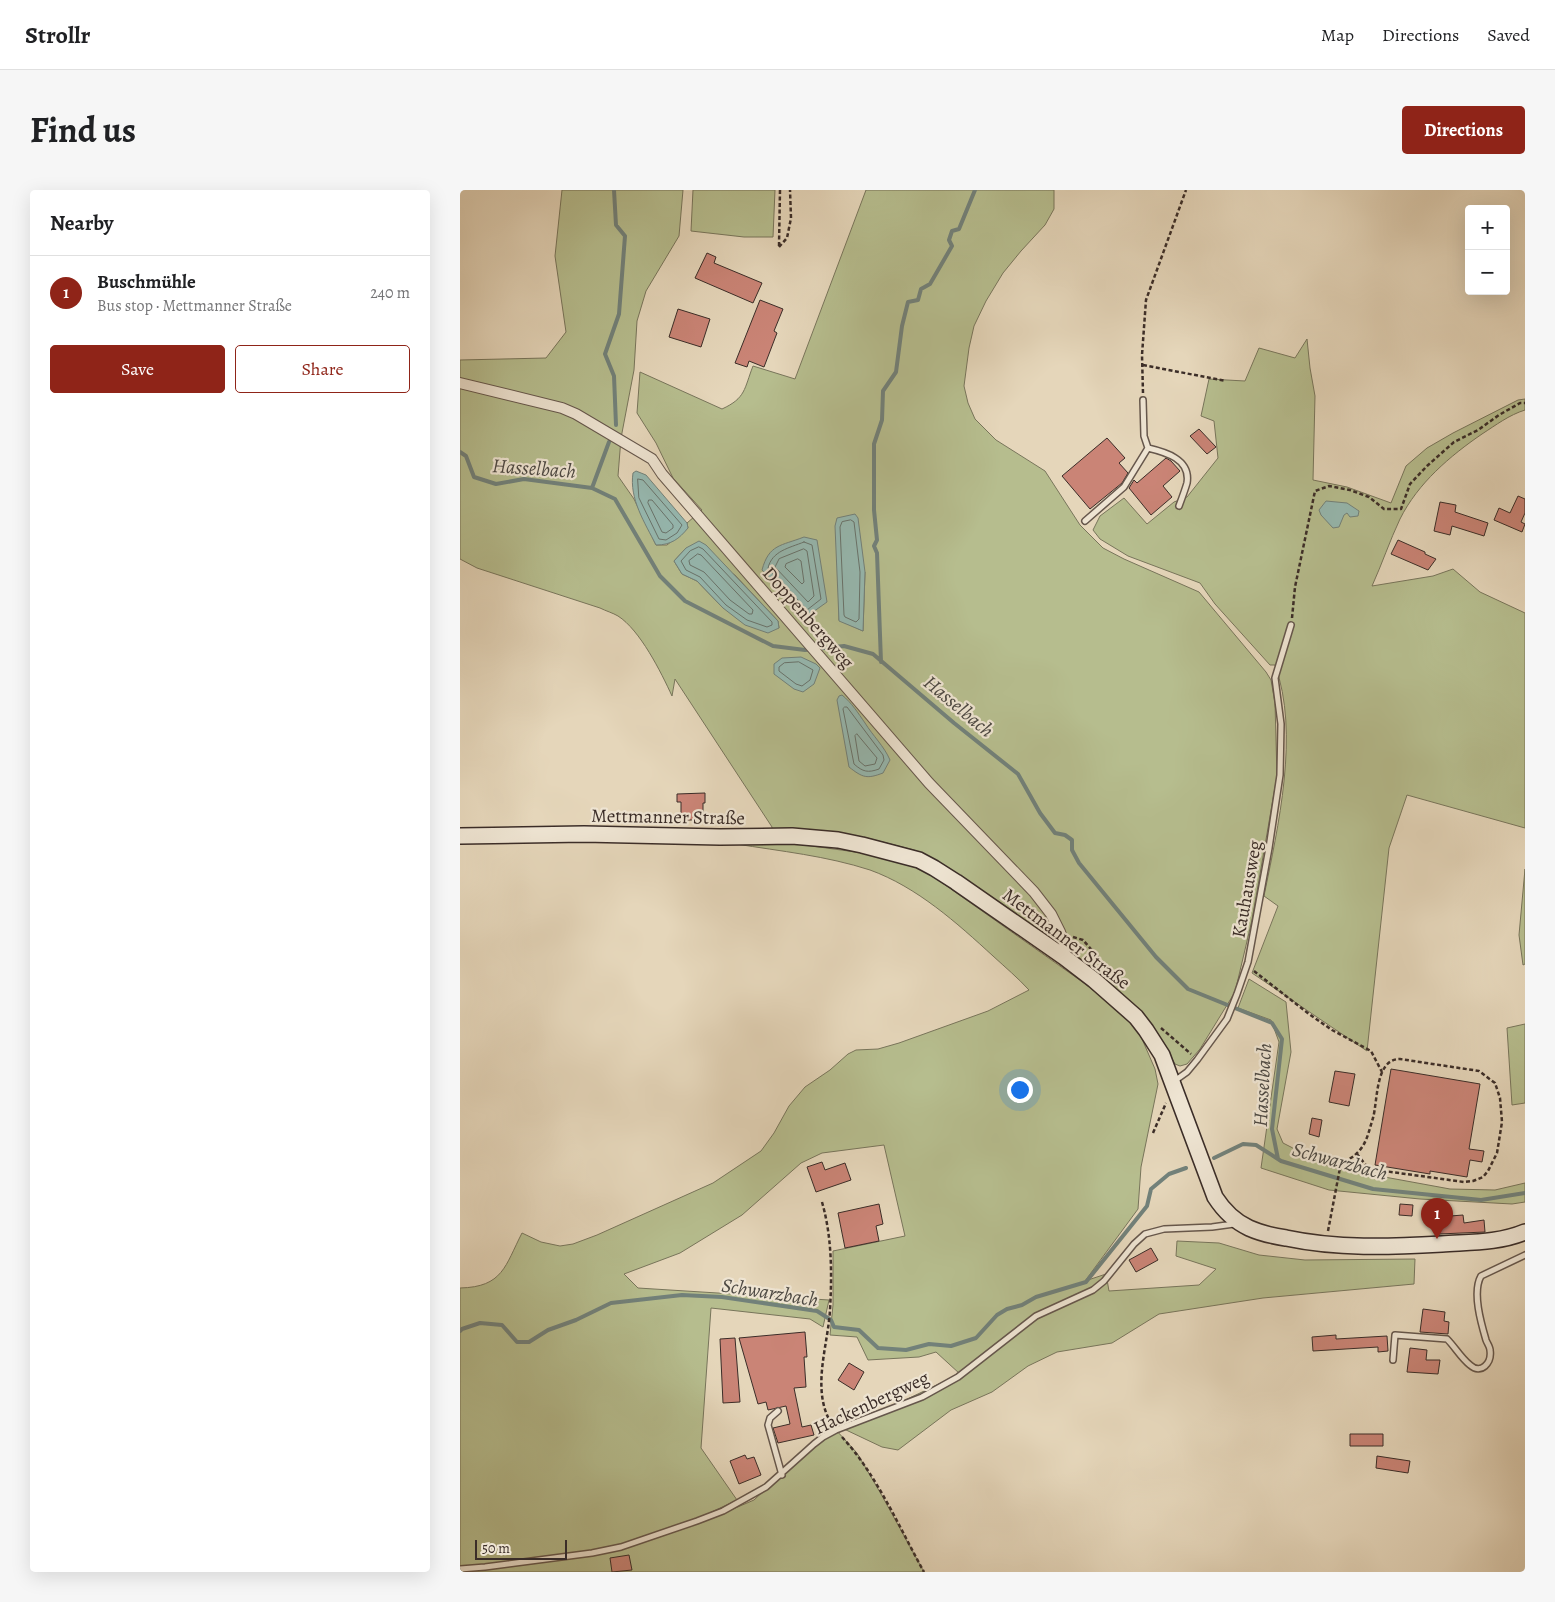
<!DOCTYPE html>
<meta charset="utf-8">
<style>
:root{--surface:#fff;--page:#f6f6f6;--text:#202124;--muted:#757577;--line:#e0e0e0;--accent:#8f2418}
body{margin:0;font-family:Alegreya,serif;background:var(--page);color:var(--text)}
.controls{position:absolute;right:15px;top:15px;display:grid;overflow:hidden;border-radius:5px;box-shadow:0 5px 20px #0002}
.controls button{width:45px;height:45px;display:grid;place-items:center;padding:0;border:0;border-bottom:1px solid var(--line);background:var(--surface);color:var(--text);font:25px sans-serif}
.scale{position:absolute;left:15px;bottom:12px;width:92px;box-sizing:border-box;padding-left:5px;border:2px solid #3b2d28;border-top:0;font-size:14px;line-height:18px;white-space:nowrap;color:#3b2d28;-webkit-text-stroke:4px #eee4d2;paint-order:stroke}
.you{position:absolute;left:559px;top:899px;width:18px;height:18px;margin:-12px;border:4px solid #fff;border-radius:50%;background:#1a73e8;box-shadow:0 0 0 8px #1a73e833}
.badge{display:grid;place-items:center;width:32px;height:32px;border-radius:50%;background:var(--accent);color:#fff;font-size:16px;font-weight:700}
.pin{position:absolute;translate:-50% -41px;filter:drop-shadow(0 1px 2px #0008)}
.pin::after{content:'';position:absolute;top:26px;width:18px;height:15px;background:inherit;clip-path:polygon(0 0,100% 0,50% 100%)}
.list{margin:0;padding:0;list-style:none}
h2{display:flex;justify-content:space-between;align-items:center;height:65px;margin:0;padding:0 20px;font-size:21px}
h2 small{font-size:16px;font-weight:400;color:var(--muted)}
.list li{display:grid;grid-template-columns:32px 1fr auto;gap:15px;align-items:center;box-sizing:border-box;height:75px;padding:0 20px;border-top:1px solid var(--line)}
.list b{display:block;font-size:19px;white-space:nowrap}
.list p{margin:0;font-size:16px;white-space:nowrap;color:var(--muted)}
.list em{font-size:16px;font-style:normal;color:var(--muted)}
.actions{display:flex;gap:10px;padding:15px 20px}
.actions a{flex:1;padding:11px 0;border:1px solid var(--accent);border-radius:5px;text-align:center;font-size:18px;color:var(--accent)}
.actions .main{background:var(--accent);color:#fff}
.map{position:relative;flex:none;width:1065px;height:1382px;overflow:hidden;border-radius:5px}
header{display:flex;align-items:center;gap:30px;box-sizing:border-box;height:70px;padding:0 25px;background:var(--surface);border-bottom:1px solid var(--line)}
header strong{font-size:24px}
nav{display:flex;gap:28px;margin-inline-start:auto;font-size:18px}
.intro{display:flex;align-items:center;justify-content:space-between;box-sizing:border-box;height:120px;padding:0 30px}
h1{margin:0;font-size:35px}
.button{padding:12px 22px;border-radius:5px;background:var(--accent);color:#fff;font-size:18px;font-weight:700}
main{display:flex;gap:30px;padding:0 30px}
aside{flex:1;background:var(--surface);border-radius:5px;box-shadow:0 5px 20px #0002}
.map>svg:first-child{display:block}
.green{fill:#b6bd8e;stroke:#78755b;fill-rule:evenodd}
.water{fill:#96b9b1;stroke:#72817a}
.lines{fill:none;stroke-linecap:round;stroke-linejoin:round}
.shore{stroke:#68736c;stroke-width:1}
.stream{stroke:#72817a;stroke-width:4}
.building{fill:#ca8476;stroke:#3b2d28}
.lane-casing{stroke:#66574c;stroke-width:8}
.street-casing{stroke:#66574c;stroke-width:12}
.secondary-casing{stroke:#3b2d28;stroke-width:18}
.path{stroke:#3b2d28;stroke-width:2.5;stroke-dasharray:4 2.5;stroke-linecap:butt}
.lane{stroke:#eee4d2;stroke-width:5}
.street{stroke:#eee4d2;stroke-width:10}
.secondary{stroke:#eee4d2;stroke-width:15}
.labels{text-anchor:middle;stroke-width:4.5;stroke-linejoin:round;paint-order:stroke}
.street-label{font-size:19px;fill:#3b2d28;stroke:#eee4d2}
.water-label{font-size:20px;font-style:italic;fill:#4d4943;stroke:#eee4d2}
</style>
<header>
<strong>Strollr</strong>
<nav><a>Map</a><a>Directions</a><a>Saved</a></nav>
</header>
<div class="intro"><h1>Find us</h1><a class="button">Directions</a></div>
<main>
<aside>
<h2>Nearby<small></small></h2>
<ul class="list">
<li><span class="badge">1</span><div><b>Buschmühle</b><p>Bus stop · Mettmanner Straße</p></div><em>240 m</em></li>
</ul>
<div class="actions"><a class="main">Save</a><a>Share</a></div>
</aside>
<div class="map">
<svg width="1065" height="1382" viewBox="0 0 1065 1382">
<rect width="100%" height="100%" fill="#e5d6ba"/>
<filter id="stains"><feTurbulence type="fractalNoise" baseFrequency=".004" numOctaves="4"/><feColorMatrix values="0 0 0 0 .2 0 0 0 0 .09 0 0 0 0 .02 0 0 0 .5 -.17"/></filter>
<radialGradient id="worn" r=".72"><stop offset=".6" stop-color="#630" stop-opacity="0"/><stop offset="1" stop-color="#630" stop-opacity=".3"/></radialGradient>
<path class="green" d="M 102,0 L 223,0 L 219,46 L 186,101 L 177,131 L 174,180 L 161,248 L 158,286 L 174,309 L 196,355 L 207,355 L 228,338 L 227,333 L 242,320 L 213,288 L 196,253 L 177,223 L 180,182 L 262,219 C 286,208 284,199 293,176 L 335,189 L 406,0 L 594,0 L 594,19 L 585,35 L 561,61 L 543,83 L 526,111 L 514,136 L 509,158 L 504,196 L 508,213 L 515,229 L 536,250 L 585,281 L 620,335 L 643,358 L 664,369 L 739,402 L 806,482 L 811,490 L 815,513 L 817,586 L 792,730 L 775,802 L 740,859 L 727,874 L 720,876 L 715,874 L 700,847 L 684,828 L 652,796 L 600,757 L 482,674 L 454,660 L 407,648 L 368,642 L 312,640 L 312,637 L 215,489 L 212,506 C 201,482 180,440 158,426 C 153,423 146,421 140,418 L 17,378 L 0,369 L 0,170 L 86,168 L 106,142 L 95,66 ZM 226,358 L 275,385 L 318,431 L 319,438 L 263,418 L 237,391 L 222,384 L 214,371 ZM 405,382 L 403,440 L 403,441 L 379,430 L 379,409 Z
M 233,0 L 315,0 L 313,47 L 284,47 L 231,41 Z
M 847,149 L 850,178 L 855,206 L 853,290 L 887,297 L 931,313 L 946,276 L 967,258 L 993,243 L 1058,210 L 1065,209 L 1065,220 C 1049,225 1036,235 1022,244 C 990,266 958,293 940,329 C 930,350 922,374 912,396 L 973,386 L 993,379 L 1020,402 L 1065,423 L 1065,638 L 947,605 L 929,658 L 907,861 L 792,783 L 818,716 L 804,706 C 818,637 840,543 815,475 L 810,475 L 755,414 L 740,393 L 668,366 L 640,349 L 633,340 L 640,326 L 664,308 L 687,334 L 714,312 L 727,307 L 758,268 L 754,231 L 741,226 L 749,189 L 785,191 L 799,158 L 835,168 Z
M 330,653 L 410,664 L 464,680 L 624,793 L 659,821 L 679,842 L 695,879 L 698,894 L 681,977 L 678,1019 L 625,1091 L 646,1084 L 649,1101 L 739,1095 L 756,1079 L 716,1066 L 717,1051 L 759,1053 L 799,1065 L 845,1070 L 955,1069 L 954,1094 L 803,1108 L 699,1124 L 652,1153 L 597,1162 L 568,1176 L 532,1202 L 491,1220 L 438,1260 L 422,1257 L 384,1239 L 500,1184 L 476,1162 L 459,1167 L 408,1170 L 397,1147 L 370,1145 L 373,1115 L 373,1061 L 445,1046 L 424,955 L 362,963 L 341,973 L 282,1025 L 220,1063 L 164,1084 L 178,1098 L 369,1110 L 363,1137 L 350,1129 L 251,1118 L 241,1258 L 277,1310 L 239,1328 L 266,1322 L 294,1310 L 354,1254 L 376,1240 L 397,1263 L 421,1304 L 464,1382 L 0,1382 L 0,1098 C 43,1097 45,1076 62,1043 L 81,1052 L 100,1056 L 113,1054 L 137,1045 L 253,993 L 301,961 L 314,943 L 329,916 L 345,897 L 370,880 L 388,864 L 396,860 L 418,859 L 439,853 L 528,821 L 569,800 C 558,788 545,777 533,766 C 497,733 457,697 410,680 C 367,666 320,661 276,654 Z
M 1065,679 L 1065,774 L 1063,775 L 1059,745 Z
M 789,789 L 826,812 L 831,862 L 817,939 L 823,953 L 870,977 L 990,999 L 1035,1000 L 1065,993 L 1065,1012 L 1052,1014 L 960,1009 L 869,1000 L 801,978 L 819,852 L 811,830 L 778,818 Z
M 1065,834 L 1065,913 L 1052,915 L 1047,838 Z"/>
<path class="water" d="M 176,281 L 186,285 L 227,333 L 228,338 C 219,349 211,355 196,355 C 185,333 169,309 173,283 Z
M 866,311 L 887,313 L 899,321 L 898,326 L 890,327 L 887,323 L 884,325 L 879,337 L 873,338 L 861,325 L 859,320 Z
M 395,324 L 398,328 L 405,382 L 403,441 L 379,431 L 375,336 L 377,328 Z
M 344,347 L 357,350 L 367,412 L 346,427 L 302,380 C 309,354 321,356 344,347 Z
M 239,351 L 246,355 L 318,431 L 319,438 L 308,443 L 285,435 L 263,418 L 237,391 L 222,384 L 214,371 L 226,358 Z
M 341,467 L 356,474 L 360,478 L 354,494 L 343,502 L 334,499 L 314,484 L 314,474 L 322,468 Z
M 382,505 C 392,513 398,523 405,533 C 413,546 424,556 430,570 L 423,583 C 407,589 403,588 389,577 L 377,510 L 379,506 Z"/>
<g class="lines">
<path class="shore" d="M 178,289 L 183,290 L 222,335 L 217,343 L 206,350 L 199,349 L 179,308 Z
M 189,310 L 192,310 L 213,335 L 213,338 L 206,343 L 202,342 L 188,313 Z
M 391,330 L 394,332 L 400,382 L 399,429 L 396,432 L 385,427 L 384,425 L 380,337 L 382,332 Z
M 344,352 L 352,355 L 361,409 L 347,420 L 308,378 C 312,361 329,358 344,352 Z
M 239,357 L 243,359 L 312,432 L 312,435 L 307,437 L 287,430 L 266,415 L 240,387 L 226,380 L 221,371 L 230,361 Z
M 344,359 L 347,361 L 354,406 L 348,412 L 315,377 L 319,369 Z
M 238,364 L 241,365 L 293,420 L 292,424 L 289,424 L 270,410 L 244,382 L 230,375 L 229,371 Z
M 338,369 L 341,371 L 344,392 L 342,394 L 325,377 L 326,374 Z
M 339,472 L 353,480 L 350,490 L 342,496 L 336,494 L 319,481 L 319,477 L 324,473 Z
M 385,517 L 387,517 L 423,565 L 424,570 L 419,579 C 408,583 403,582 394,574 L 383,519 Z
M 397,544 L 417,568 L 415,574 L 405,576 L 399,571 L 395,546 Z"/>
<path class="stream" d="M 154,0 L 156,35 L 165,46 L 159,124 L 145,164 L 154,186 L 156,235
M 0,262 L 6,266 L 14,287 L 36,294 L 64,289 L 132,298 L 155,309 L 200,386 L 225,411 L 313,456 L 345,460 L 384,456 L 413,464 L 494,533 L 558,584 L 580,623 L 595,643 L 605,645 L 612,650 L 612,660 L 619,673 L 696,767 L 728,799 L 812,833 L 822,849 L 812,939 L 818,969
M 132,298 L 149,252
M 421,472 L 417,363 L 414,356 L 417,350 L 414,320 L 414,254 L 422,230 L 423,201 L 436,182 L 442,136 L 448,112 L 458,110 L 461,99 L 470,94 L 492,56 L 489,50 L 492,41 L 499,39 L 515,0
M 754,968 L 783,954 L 796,955 L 821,971 L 913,999 L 1021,1010 L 1065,1003
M 0,1141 L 2,1139 L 20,1133 L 42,1135 L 57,1152 L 69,1152 L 88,1140 L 116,1130 L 151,1113 L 222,1105 L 262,1107 L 357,1121 L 371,1130 L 374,1137 L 399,1140 L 418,1158 L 446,1160 L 469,1154 L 491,1156 L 516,1148 L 537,1125 L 547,1119 L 562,1115 L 576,1107 L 626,1092 L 687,1016 L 691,999 L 709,984 L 726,978"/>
</g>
<path class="building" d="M 247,63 L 256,67 L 254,73 L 302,93 L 293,113 L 235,88 Z
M 300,110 L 323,119 L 314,141 L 317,143 L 304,177 L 289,171 L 287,177 L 275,173 Z
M 218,119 L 250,129 L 241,157 L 209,147 Z
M 739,239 L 756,257 L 747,264 L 730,246 Z
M 647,248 L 665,268 L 659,273 L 668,283 L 662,293 L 630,319 L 602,286 Z
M 706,268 L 711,271 L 720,281 L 703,296 L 712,307 L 691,325 L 669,298 L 674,290 L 677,293 Z
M 1058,306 L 1065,309 L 1065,323 L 1061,332 L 1065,334 L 1062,342 L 1034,330 L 1039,318 L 1050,323 Z
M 980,312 L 996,315 L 995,322 L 1028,333 L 1024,346 L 992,336 L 990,345 L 974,341 Z
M 938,350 L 965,362 L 965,364 L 976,369 L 968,380 L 931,364 Z
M 245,603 L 245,613 L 243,613 L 243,630 L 221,630 L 221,612 L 217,612 L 217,604 Z
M 931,879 L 1020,894 L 1009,959 L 1024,961 L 1022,972 L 1010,970 L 1007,987 L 970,981 L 970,984 L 915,975 Z
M 875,881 L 895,884 L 889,916 L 869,912 Z
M 852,928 L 862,930 L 859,947 L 849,944 Z
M 362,972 L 365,980 L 385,973 L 391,990 L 356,1002 L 347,977 Z
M 419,1014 L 423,1034 L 416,1036 L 419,1051 L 385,1058 L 378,1023 Z
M 940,1014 L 953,1015 L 952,1026 L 939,1025 Z
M 1003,1025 L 1004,1033 L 1024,1030 L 1025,1042 L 979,1044 L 978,1027 Z
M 691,1058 L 698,1070 L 676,1082 L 669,1070 Z
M 963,1119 L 985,1122 L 984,1131 L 989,1132 L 988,1144 L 960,1142 Z
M 345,1142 L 347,1167 L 344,1167 L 346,1197 L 334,1198 L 342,1237 L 351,1235 L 354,1245 L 318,1253 L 313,1238 L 330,1234 L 326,1216 L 308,1220 L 306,1212 L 298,1214 L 279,1148 Z
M 876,1145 L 876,1149 L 927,1146 L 928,1161 L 918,1162 L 918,1157 L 853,1161 L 852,1147 Z
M 275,1148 L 280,1212 L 263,1213 L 260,1149 Z
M 950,1158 L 967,1160 L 966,1170 L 980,1170 L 978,1184 L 947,1182 Z
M 389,1173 L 404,1182 L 394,1200 L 378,1190 Z
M 890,1244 L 923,1244 L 923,1256 L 890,1256 Z
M 285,1265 L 287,1269 L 294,1267 L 301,1285 L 279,1294 L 270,1271 Z
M 917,1266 L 950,1271 L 948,1283 L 916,1278 Z
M 169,1365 L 172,1380 L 152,1382 L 150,1368 Z"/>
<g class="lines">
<g class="lane-casing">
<path id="lane" d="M 688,258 C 705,262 731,269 727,293 C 725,300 722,308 719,316
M 625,331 L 664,297 L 688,258 L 684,246 L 683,210
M 713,892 L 727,882 L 737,870 L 767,829 L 777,804 L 788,772 L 809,658 L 820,585 L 821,534 L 815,488 L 831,435
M 933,1170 L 935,1145 L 987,1149 C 995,1157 1001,1168 1010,1175 C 1021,1185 1032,1173 1030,1160 C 1030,1157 1027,1153 1026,1150 C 1021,1133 1012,1102 1021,1086 L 1065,1065
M 318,1221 L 310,1228 L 308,1235 L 322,1285
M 0,1379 L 25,1377 L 132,1363 L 161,1357 L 237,1331 L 263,1321 L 306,1297 L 354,1254 L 363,1247 L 376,1240 L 462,1207 L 498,1187 L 576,1126 L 633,1100 L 644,1091 L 674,1054 L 685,1044 L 704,1039 L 752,1037 L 774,1034"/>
</g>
<g class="street-casing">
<path id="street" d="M 0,193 L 102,218 L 116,224 L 192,269 L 202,284 L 469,593 L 574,702 L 591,724 L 600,742 L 605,756 L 604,767"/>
</g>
<g class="secondary-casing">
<path id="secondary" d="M 0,646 L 124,644 L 260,647 L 332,646 L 378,650 L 402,655 L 459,670 L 474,678 L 496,692 L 604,767 L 634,790 L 676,827 L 686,840 L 702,865 L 755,1007 C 764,1021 774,1031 789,1038 C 800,1043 813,1046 826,1048 C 878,1059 929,1057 982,1054 C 1010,1052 1039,1053 1065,1042"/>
</g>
<path class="path" d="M 319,56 L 320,0
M 319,57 L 327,48 L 331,28 L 330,0
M 683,175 L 766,191
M 683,203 L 682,165 L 686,110 L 726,0
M 832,428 L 835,397 L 855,301 L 869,296 L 890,300 L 909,307 L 924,319 L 941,319 L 950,294 L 967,276 L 994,252 L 1018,240 L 1039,225 L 1060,213 L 1065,213
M 613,747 L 623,750 L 665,798
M 794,781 L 849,824 L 872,840 L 911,861 L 922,882
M 701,838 L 731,864
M 693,943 L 706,913
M 362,1012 C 372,1047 372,1083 370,1120 C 368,1156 351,1199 371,1233
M 868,1041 L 880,978 C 884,969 891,970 897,963 C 907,954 909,940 913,928 C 918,910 915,869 940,869 L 1019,881 L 1035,893 L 1040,908 L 1042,932 L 1037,963 L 1028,981 L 1023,987 L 1013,991 L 1004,992 L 917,980 L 908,978 L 897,964
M 382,1247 C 417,1285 439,1337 464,1382"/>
<use href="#lane" class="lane"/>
<use href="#street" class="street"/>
<use href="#secondary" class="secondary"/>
</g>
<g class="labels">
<g class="street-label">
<text transform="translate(349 427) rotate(49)" y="7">Doppenbergweg</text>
<text transform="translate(208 626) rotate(1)" y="7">Mettmanner Straße</text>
<text transform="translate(786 699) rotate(-80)" y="7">Kauhausweg</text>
<text transform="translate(607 748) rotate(37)" y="7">Mettmanner Straße</text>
<text transform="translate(411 1212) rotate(-25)" y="7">Hackenbergweg</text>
</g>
<g class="water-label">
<text transform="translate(74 278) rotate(4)" y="7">Hasselbach</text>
<text transform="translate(499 516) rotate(40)" y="7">Hasselbach</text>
<text transform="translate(802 895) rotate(-87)" y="7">Hasselbach</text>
<text transform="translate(880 971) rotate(15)" y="7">Schwarzbach</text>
<text transform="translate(310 1102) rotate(9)" y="7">Schwarzbach</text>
</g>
</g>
<rect width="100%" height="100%" filter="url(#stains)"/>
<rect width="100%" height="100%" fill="url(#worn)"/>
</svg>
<div class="controls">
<button>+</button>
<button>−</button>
</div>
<div class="scale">50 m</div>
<div class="you"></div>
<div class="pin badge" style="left:977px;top:1049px">1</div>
</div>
</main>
